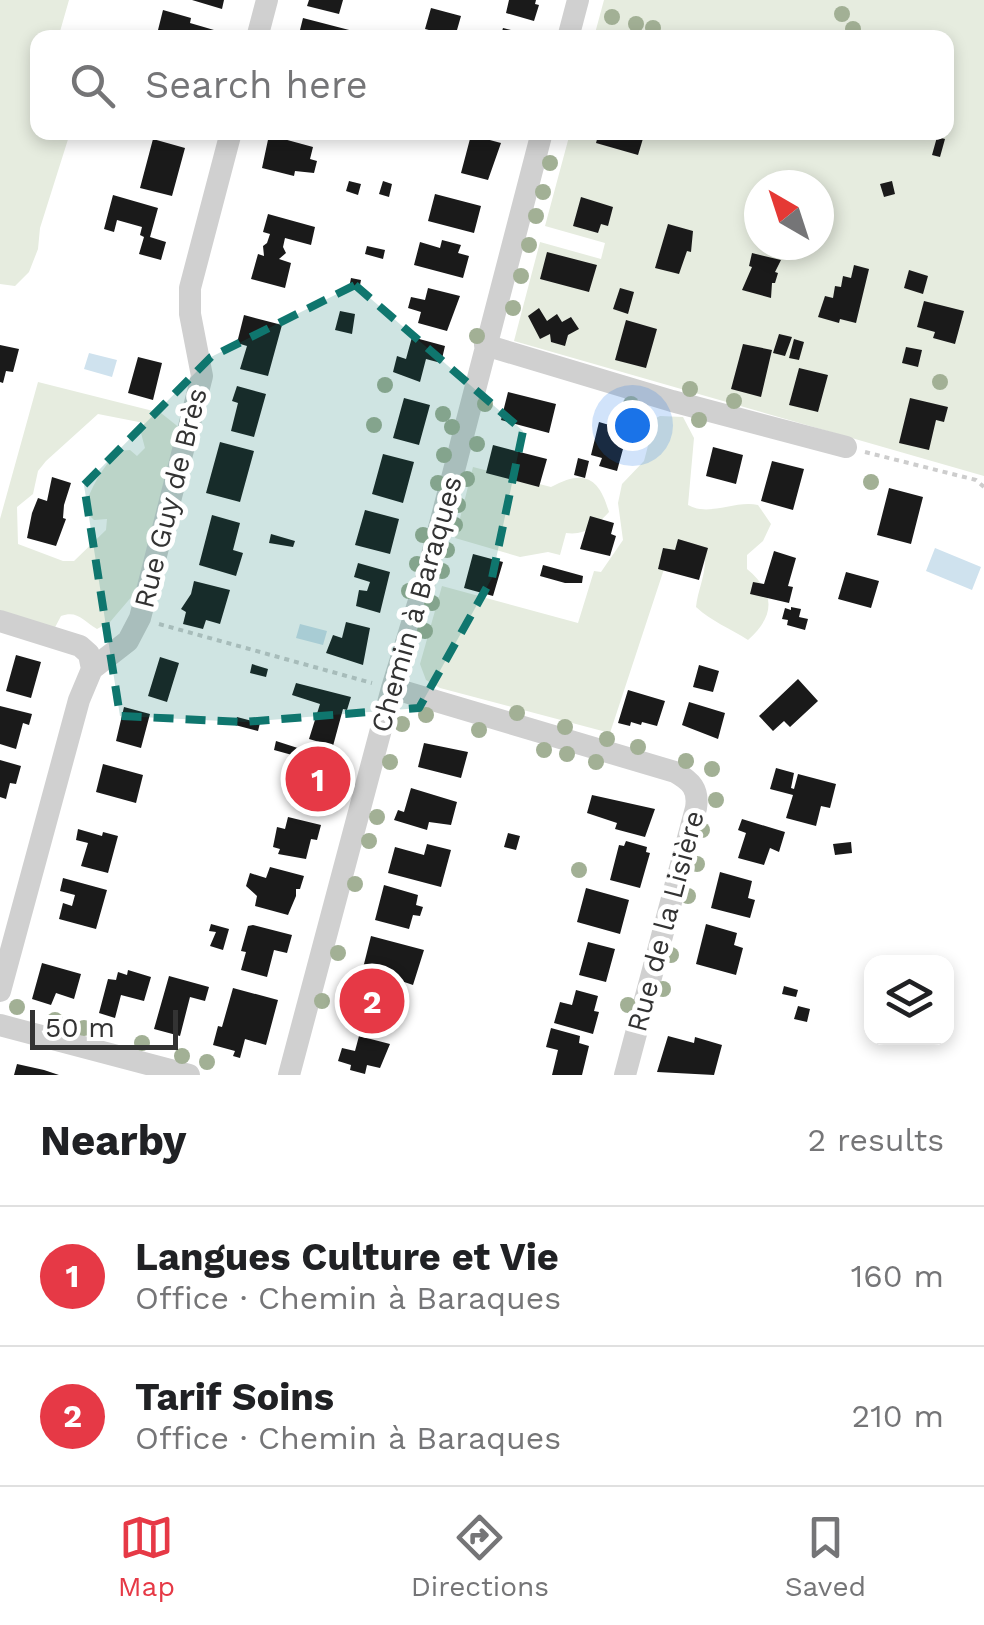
<!DOCTYPE html>
<meta charset="utf-8">
<style>
:root{--surface:#fff;--page:#f6f6f6;--text:#202124;--muted:#757577;--line:#e0e0e0;--accent:#e63946}
body{margin:0;font-family:"Work Sans",sans-serif;background:var(--page);color:var(--text)}
.controls{position:absolute;right:30px;bottom:30px;display:grid;overflow:hidden;border-radius:20px;box-shadow:0 5px 15px #0003}
.controls button{width:90px;height:90px;display:grid;place-items:center;padding:0;border:0;border-bottom:2px solid var(--line);background:var(--surface);color:var(--text);font:50px sans-serif}
.compass{position:absolute;left:744px;top:170px;width:90px;height:90px;border-radius:50%;background:var(--surface);box-shadow:0 5px 15px #0003;rotate:321deg}
.scale{position:absolute;left:30px;bottom:25px;width:148px;box-sizing:border-box;padding-left:10px;border:5px solid #333;border-top:0;font-size:28px;line-height:35px;white-space:nowrap;color:#333;-webkit-text-stroke:8px #fff;paint-order:stroke}
.you{position:absolute;left:632px;top:425px;width:35px;height:35px;margin:-25px;border:8px solid #fff;border-radius:50%;background:#1a73e8;box-shadow:0 0 0 15px #1a73e833}
.badge{display:grid;place-items:center;width:65px;height:65px;border-radius:50%;background:var(--accent);color:#fff;font-size:32px;font-weight:700}
.pin{position:absolute;translate:-50% -50%;border:5px solid #fff;box-shadow:0 2px 10px #0006}
.list{margin:0;padding:0;list-style:none}
h2{display:flex;justify-content:space-between;align-items:center;height:130px;margin:0;padding:0 40px;font-size:42px}
h2 small{font-size:32px;font-weight:400;color:var(--muted)}
.list li{display:grid;grid-template-columns:65px 1fr auto;gap:30px;align-items:center;box-sizing:border-box;height:140px;padding:0 40px;border-top:2px solid var(--line)}
.list b{display:block;font-size:38px;white-space:nowrap}
.list p{margin:0;font-size:32px;white-space:nowrap;color:var(--muted)}
.list em{font-size:32px;font-style:normal;color:var(--muted)}
.icon{flex:none;width:55px;height:55px;fill:none;stroke:currentColor;stroke-width:2;stroke-linecap:round;stroke-linejoin:round}
.map{position:relative;flex:none;width:984px;height:1075px;overflow:hidden}
.search{position:absolute;background:var(--surface);box-shadow:0 5px 15px #0003;left:30px;right:30px;top:30px;height:110px;display:flex;align-items:center;gap:25px;box-sizing:border-box;padding:0 35px;border-radius:20px;color:var(--muted);font-size:38px}
.sheet{height:410px;background:var(--surface)}
nav{display:flex;justify-content:space-around;align-items:center;box-sizing:border-box;height:140px;border-top:2px solid var(--line);background:var(--surface);font-size:28px;color:var(--muted)}
nav a{display:grid;justify-items:center;gap:5px}
nav .on{color:var(--accent)}
.map>svg:first-child{display:block}
.green{fill:#e6ecdf;fill-rule:evenodd}
.water{fill:#cfe2ee}
.building{fill:#1a1a1a}
.lines{fill:none;stroke-linecap:round;stroke-linejoin:round}
.path{stroke:#cdcdcd;stroke-width:4;stroke-dasharray:5 5;stroke-linecap:butt}
.minor{stroke:#d0d0d0;stroke-width:22}
.tree{fill:#a2b095}
.marked{fill:#0f766e;fill-opacity:0.2;stroke:#0f766e;stroke-width:8;stroke-dasharray:20 12;stroke-linejoin:round}
.labels{text-anchor:middle;stroke-width:10;stroke-linejoin:round;paint-order:stroke}
.street-label{font-size:28px;fill:#333;stroke:#fff}
</style>
<div class="map">
<svg width="984" height="1075" viewBox="0 0 984 1075">
<rect width="100%" height="100%" fill="#fff"/>
<path class="green" d="M 0,0 L 69,0 L 59,35 L 64,37 L 38,38 L 38,132 L 70,133 L 40,228 L 38,249 L 29,272 L 15,286 L 0,284 Z
M 604,0 L 984,0 L 984,476 L 514,341 L 540,242 L 601,259 L 605,243 L 545,226 L 570,133 L 946,132 L 946,38 L 594,37 ZM 759,185 L 819,185 L 819,245 L 759,245 Z
M 38,382 L 161,413 L 181,429 L 139,588 L 110,622 L 97,629 C 83,621 78,610 61,616 L 52,633 L 0,616 L 0,519 ZM 98,414 L 144,423 L 141,433 L 145,448 L 137,456 L 130,450 L 119,451 C 102,467 91,487 84,510 L 94,520 L 107,519 L 106,530 L 74,561 L 63,561 L 18,544 L 17,507 L 33,494 L 38,471 L 46,461 Z
M 660,416 L 683,417 L 694,438 L 688,505 C 709,517 735,500 758,505 L 771,524 L 763,541 L 747,555 L 747,569 C 776,593 775,616 748,640 C 730,628 712,622 696,607 C 698,588 708,571 704,552 L 667,560 L 610,733 L 440,688 L 426,680 L 420,664 L 442,586 L 578,623 L 594,571 L 601,572 L 623,540 L 618,503 L 622,484 L 644,461 L 649,442 L 643,432 L 648,422 Z
M 473,467 L 551,487 C 584,469 599,477 609,512 C 597,525 585,536 566,533 L 560,555 L 548,552 L 520,557 L 455,538 Z"/>
<path class="water" d="M 89,353 L 117,360 L 112,377 L 84,369 Z
M 935,548 L 981,567 L 972,590 L 926,571 Z
M 300,624 L 327,631 L 323,645 L 296,638 Z"/>
<path class="building" d="M 192,0 L 224,0 L 222,9 Z
M 309,0 L 343,0 L 339,14 L 307,6 Z
M 509,0 L 536,0 L 535,4 L 539,5 L 534,21 L 506,13 Z
M 431,8 L 461,16 L 455,37 L 425,29 Z
M 163,10 L 191,18 L 190,23 L 214,30 L 212,38 L 156,38 Z
M 303,18 L 353,31 L 351,38 L 298,38 Z
M 503,28 L 535,36 L 535,38 L 500,38 Z
M 599,132 L 645,132 L 638,155 L 596,143 Z
M 269,135 L 313,147 L 310,159 L 317,161 L 314,173 L 295,171 L 294,176 L 262,168 Z
M 471,135 L 501,143 L 488,180 L 461,173 Z
M 937,137 L 945,139 L 940,157 L 932,155 Z
M 153,139 L 185,148 L 172,196 L 140,188 Z
M 349,181 L 361,184 L 358,195 L 346,191 Z
M 383,181 L 392,184 L 389,197 L 379,194 Z
M 892,181 L 895,194 L 884,197 L 880,184 Z
M 435,194 L 481,206 L 474,233 L 428,221 Z
M 113,195 L 158,208 L 150,237 L 166,242 L 161,260 L 139,254 L 144,237 L 140,235 L 142,227 L 117,220 L 114,232 L 104,229 Z
M 581,197 L 613,207 L 608,226 L 601,224 L 598,233 L 573,226 Z
M 268,214 L 315,227 L 311,245 L 285,238 L 283,247 L 286,253 L 279,259 L 291,263 L 285,288 L 251,279 L 258,254 L 264,256 L 263,246 L 267,243 L 270,234 L 263,232 Z
M 668,224 L 693,231 L 691,252 L 687,251 L 679,274 L 655,268 Z
M 442,240 L 461,245 L 458,253 L 469,256 L 463,278 L 414,265 L 420,242 L 440,248 Z
M 367,246 L 385,250 L 383,259 L 365,254 Z
M 547,252 L 597,265 L 589,292 L 540,279 Z
M 752,253 L 781,260 L 775,272 L 778,273 L 775,283 L 772,283 L 771,298 L 742,290 L 752,267 L 749,266 Z
M 854,265 L 869,269 L 856,323 L 840,319 L 839,323 L 818,317 L 825,296 L 833,298 L 835,286 L 841,287 L 843,276 L 851,278 Z
M 909,270 L 928,276 L 923,294 L 904,288 Z
M 351,278 L 361,280 L 359,290 L 349,288 Z
M 428,288 L 460,296 L 447,331 L 418,323 L 421,312 L 408,308 L 411,297 L 425,300 Z
M 620,288 L 634,292 L 628,314 L 613,309 Z
M 924,301 L 964,311 L 955,344 L 933,338 L 935,332 L 917,327 Z
M 539,308 L 547,321 L 557,314 L 562,322 L 571,317 L 579,329 L 568,335 L 565,346 L 551,342 L 550,334 L 540,339 L 528,316 Z
M 340,311 L 355,314 L 352,334 L 335,330 Z
M 244,315 L 282,325 L 268,376 L 240,369 L 247,346 L 237,343 Z
M 626,320 L 657,329 L 646,368 L 615,360 Z
M 779,334 L 792,337 L 785,356 L 773,353 Z
M 412,337 L 445,346 L 441,363 L 426,359 L 420,382 L 393,372 L 397,356 L 406,359 Z
M 794,339 L 804,342 L 799,360 L 789,358 Z
M 743,344 L 772,350 L 761,397 L 731,389 Z
M 0,345 L 19,349 L 13,372 L 6,371 L 3,383 L 0,382 Z
M 906,347 L 922,350 L 918,367 L 902,363 Z
M 138,357 L 162,363 L 153,400 L 128,393 Z
M 799,368 L 828,375 L 818,412 L 789,405 Z
M 237,386 L 266,394 L 254,437 L 231,431 L 238,403 L 232,401 Z
M 508,392 L 556,404 L 549,433 L 501,420 Z
M 404,398 L 430,405 L 419,445 L 393,438 Z
M 910,398 L 948,407 L 944,422 L 936,420 L 929,450 L 899,443 Z
M 599,422 L 616,427 L 613,435 L 626,438 L 617,471 L 599,466 L 602,458 L 591,455 Z
M 220,442 L 254,451 L 240,502 L 206,493 Z
M 493,445 L 547,459 L 539,487 L 486,473 Z
M 713,447 L 743,455 L 736,484 L 706,476 Z
M 383,454 L 414,462 L 403,503 L 372,494 Z
M 578,458 L 589,461 L 585,478 L 574,475 Z
M 772,461 L 804,469 L 793,510 L 761,501 Z
M 52,477 L 71,483 L 64,505 L 63,518 L 66,519 L 56,546 L 27,538 L 32,513 L 38,498 L 47,501 Z
M 889,488 L 923,497 L 911,544 L 877,535 Z
M 365,510 L 399,519 L 390,554 L 355,545 Z
M 212,515 L 240,523 L 233,550 L 243,553 L 236,576 L 199,565 Z
M 590,516 L 614,523 L 611,534 L 616,536 L 610,556 L 580,549 Z
M 271,534 L 295,541 L 293,547 L 269,543 Z
M 678,539 L 708,548 L 699,580 L 658,569 L 663,548 L 675,550 Z
M 774,551 L 796,558 L 788,586 L 793,587 L 789,603 L 750,594 L 753,582 L 764,584 Z
M 473,554 L 503,562 L 493,596 L 464,588 Z
M 358,563 L 390,572 L 380,613 L 356,606 L 359,590 L 367,591 L 370,582 L 354,577 Z
M 543,565 L 583,576 L 582,583 L 565,583 L 540,576 Z
M 846,572 L 879,581 L 871,608 L 838,599 Z
M 194,581 L 230,590 L 220,624 L 206,620 L 203,629 L 183,624 L 186,612 L 181,609 L 191,594 Z
M 791,607 L 801,609 L 799,617 L 808,619 L 805,630 L 787,625 L 788,620 L 782,619 L 785,608 L 791,610 Z
M 346,622 L 370,628 L 363,665 L 326,653 L 333,635 L 342,638 Z
M 16,655 L 41,662 L 31,698 L 6,691 Z
M 160,657 L 179,663 L 167,702 L 148,696 Z
M 252,664 L 268,669 L 266,677 L 250,673 Z
M 699,665 L 719,671 L 713,692 L 693,687 Z
M 798,679 L 818,701 L 790,727 L 784,721 L 773,731 L 759,716 Z
M 296,683 L 351,697 L 347,710 L 343,709 L 333,746 L 309,739 L 320,704 L 292,695 Z
M 628,690 L 665,701 L 657,726 L 642,722 L 641,725 L 631,722 L 630,726 L 618,723 Z
M 689,702 L 725,713 L 718,739 L 682,725 Z
M 0,706 L 32,714 L 29,725 L 23,723 L 16,749 L 0,744 Z
M 124,707 L 150,714 L 141,748 L 116,741 Z
M 237,717 L 260,723 L 258,731 L 235,725 Z
M 276,741 L 335,760 L 331,773 L 327,772 L 319,802 L 293,795 L 303,758 L 274,750 Z
M 424,743 L 468,752 L 461,778 L 418,767 Z
M 0,760 L 21,766 L 16,784 L 10,783 L 6,799 L 0,797 Z
M 103,764 L 143,775 L 136,803 L 96,792 Z
M 776,768 L 794,773 L 791,788 L 794,789 L 798,774 L 836,784 L 830,808 L 821,806 L 816,826 L 786,818 L 793,795 L 770,789 Z
M 411,788 L 457,802 L 451,825 L 429,822 L 427,830 L 394,820 L 398,810 L 404,812 Z
M 592,795 L 655,809 L 645,837 L 615,829 L 617,823 L 587,813 Z
M 288,817 L 321,825 L 317,840 L 311,839 L 306,859 L 278,854 L 280,849 L 273,847 L 277,827 L 285,829 Z
M 742,819 L 785,832 L 779,852 L 770,848 L 764,865 L 738,858 L 746,833 L 738,830 Z
M 78,829 L 102,836 L 103,832 L 118,836 L 108,873 L 81,866 L 88,843 L 76,840 Z
M 508,833 L 520,836 L 516,850 L 504,847 Z
M 626,841 L 647,847 L 646,852 L 650,853 L 640,888 L 610,880 L 619,845 L 624,846 Z
M 851,842 L 852,853 L 835,855 L 833,844 Z
M 427,844 L 451,850 L 441,887 L 388,873 L 395,847 L 424,855 Z
M 270,867 L 304,876 L 300,889 L 296,889 L 296,896 L 288,915 L 255,906 L 257,896 L 246,886 L 250,873 L 266,878 Z
M 720,872 L 752,881 L 748,898 L 755,900 L 750,918 L 711,908 Z
M 63,878 L 107,890 L 96,929 L 59,919 L 63,903 L 72,906 L 75,895 L 60,891 Z
M 384,885 L 418,895 L 416,905 L 423,907 L 420,916 L 413,915 L 409,929 L 375,920 Z
M 586,888 L 629,900 L 620,934 L 577,922 Z
M 211,924 L 229,929 L 223,950 L 210,946 L 216,932 L 209,931 Z
M 706,924 L 737,933 L 734,945 L 743,948 L 736,975 L 696,964 Z
M 253,925 L 292,935 L 287,953 L 274,950 L 267,977 L 241,970 L 246,952 L 241,951 L 248,926 Z
M 371,936 L 424,950 L 413,985 L 363,968 Z
M 588,942 L 615,949 L 606,982 L 579,975 Z
M 42,963 L 81,974 L 74,999 L 56,993 L 51,1005 L 32,999 Z
M 128,970 L 151,977 L 144,1001 L 121,995 L 115,1018 L 99,1013 L 108,979 L 116,980 L 118,972 L 127,975 Z
M 169,976 L 209,987 L 205,1001 L 190,997 L 180,1036 L 154,1029 Z
M 784,986 L 798,990 L 796,997 L 782,994 Z
M 233,988 L 278,1000 L 266,1045 L 245,1039 L 240,1058 L 233,1056 L 235,1051 L 213,1045 L 218,1026 L 222,1027 Z
M 357,988 L 400,1001 L 393,1024 L 350,1012 Z
M 576,990 L 598,996 L 594,1011 L 599,1012 L 593,1034 L 554,1023 L 560,1002 L 572,1005 Z
M 798,1006 L 810,1009 L 807,1022 L 794,1019 Z
M 551,1028 L 580,1036 L 579,1043 L 589,1046 L 582,1075 L 552,1075 L 558,1050 L 546,1047 Z
M 359,1036 L 390,1044 L 380,1068 L 367,1065 L 365,1074 L 350,1070 L 351,1065 L 338,1061 L 342,1048 L 355,1051 Z
M 668,1036 L 694,1043 L 695,1037 L 722,1045 L 714,1075 L 657,1072 Z
M 17,1064 L 44,1070 L 59,1075 L 14,1075 Z"/>
<g class="lines">
<path class="path" d="M 865,452 L 976,480 L 984,487
M 159,624 L 372,683"/>
<path class="minor" d="M 257,38 L 267,0
M 568,38 L 578,0
M 485,345 L 672,401 L 846,447
M 0,621 L 80,646 L 89,654 L 92,669
M 392,688 L 675,772 C 691,781 699,789 696,808 L 625,1075
M 0,991 L 79,700 L 92,669 L 128,641 L 140,618 L 202,376 L 190,314 L 190,288 L 231,132
M 0,1025 L 189,1075
M 289,1075 L 392,688 L 426,578 L 542,132"/>
</g>
<g class="tree">
<circle cx="842" cy="14" r="8"/>
<circle cx="612" cy="17" r="8"/>
<circle cx="636" cy="24" r="8"/>
<circle cx="653" cy="28" r="8"/>
<circle cx="853" cy="29" r="8"/>
<circle cx="550" cy="163" r="8"/>
<circle cx="543" cy="192" r="8"/>
<circle cx="536" cy="216" r="8"/>
<circle cx="529" cy="245" r="8"/>
<circle cx="521" cy="276" r="8"/>
<circle cx="513" cy="308" r="8"/>
<circle cx="477" cy="336" r="8"/>
<circle cx="940" cy="382" r="8"/>
<circle cx="385" cy="385" r="8"/>
<circle cx="690" cy="389" r="8"/>
<circle cx="734" cy="401" r="8"/>
<circle cx="485" cy="404" r="8"/>
<circle cx="631" cy="404" r="8"/>
<circle cx="443" cy="414" r="8"/>
<circle cx="699" cy="420" r="8"/>
<circle cx="374" cy="425" r="8"/>
<circle cx="452" cy="427" r="8"/>
<circle cx="477" cy="444" r="8"/>
<circle cx="444" cy="455" r="8"/>
<circle cx="467" cy="479" r="8"/>
<circle cx="871" cy="482" r="8"/>
<circle cx="438" cy="483" r="8"/>
<circle cx="458" cy="505" r="8"/>
<circle cx="455" cy="525" r="8"/>
<circle cx="423" cy="535" r="8"/>
<circle cx="447" cy="550" r="8"/>
<circle cx="417" cy="564" r="8"/>
<circle cx="442" cy="571" r="8"/>
<circle cx="409" cy="591" r="8"/>
<circle cx="432" cy="603" r="8"/>
<circle cx="425" cy="631" r="8"/>
<circle cx="517" cy="713" r="8"/>
<circle cx="426" cy="715" r="8"/>
<circle cx="402" cy="724" r="8"/>
<circle cx="565" cy="727" r="8"/>
<circle cx="479" cy="730" r="8"/>
<circle cx="607" cy="739" r="8"/>
<circle cx="638" cy="747" r="8"/>
<circle cx="544" cy="750" r="8"/>
<circle cx="567" cy="754" r="8"/>
<circle cx="686" cy="761" r="8"/>
<circle cx="390" cy="762" r="8"/>
<circle cx="596" cy="762" r="8"/>
<circle cx="712" cy="769" r="8"/>
<circle cx="716" cy="800" r="8"/>
<circle cx="377" cy="817" r="8"/>
<circle cx="702" cy="830" r="8"/>
<circle cx="369" cy="841" r="8"/>
<circle cx="697" cy="864" r="8"/>
<circle cx="579" cy="870" r="8"/>
<circle cx="355" cy="884" r="8"/>
<circle cx="688" cy="896" r="8"/>
<circle cx="338" cy="953" r="8"/>
<circle cx="671" cy="955" r="8"/>
<circle cx="663" cy="989" r="8"/>
<circle cx="322" cy="1001" r="8"/>
<circle cx="628" cy="1005" r="8"/>
<circle cx="17" cy="1007" r="8"/>
<circle cx="55" cy="1020" r="8"/>
<circle cx="84" cy="1028" r="8"/>
<circle cx="142" cy="1043" r="8"/>
<circle cx="182" cy="1056" r="8"/>
<circle cx="207" cy="1062" r="8"/>
</g>
<path class="marked" d="M 355,285 L 523,431 L 492,578 L 419,708 L 244,722 L 120,716 L 84,485 L 211,357 Z"/>
<g class="labels">
<g class="street-label">
<text transform="translate(170 498) rotate(-76)" y="10">Rue Guy de Brès</text>
<text transform="translate(416 604) rotate(-74)" y="10">Chemin à Baraques</text>
<text transform="translate(665 921) rotate(-75)" y="10">Rue de la Lisière</text>
</g>
</g>
</svg>
<div class="controls">
<button><svg class="icon" aria-label="layers" viewBox="0 0 24 24"><path d="M12 4l9 5-9 5-9-5zM3 14l9 5 9-5"/></svg></button>
</div>
<svg class="compass" viewBox="-18 -18 36 36"><path d="M0-13l5 13h-10z" fill="#e53935"/><path d="M0 13l5-13h-10z" fill="#757577"/></svg>
<div class="scale">50 m</div>
<div class="you"></div>
<div class="pin badge" style="left:318px;top:779px">1</div>
<div class="pin badge" style="left:372px;top:1001px">2</div>
<div class="search"><svg class="icon" aria-label="search" viewBox="0 0 24 24"><circle cx="10" cy="10" r="6"/><path d="M15 15l6 6"/></svg>Search here</div>
</div>
<section class="sheet">
<h2>Nearby<small>2 results</small></h2>
<ul class="list">
<li><span class="badge">1</span><div><b>Langues Culture et Vie</b><p>Office · Chemin à Baraques</p></div><em>160 m</em></li>
<li><span class="badge">2</span><div><b>Tarif Soins</b><p>Office · Chemin à Baraques</p></div><em>210 m</em></li>
</ul>
</section>
<nav>
<a class="on"><svg class="icon" aria-label="map" viewBox="0 0 24 24"><path d="M3 6l6-2 6 2 6-2v14l-6 2-6-2-6 2zM9 4v14M15 6v14"/></svg>Map</a>
<a><svg class="icon" aria-label="directions" viewBox="0 0 24 24"><path d="M12 3l9 9-9 9-9-9zM9 14v-3h6M13 9l2 2-2 2"/></svg>Directions</a>
<a><svg class="icon" aria-label="saved" viewBox="0 0 24 24"><path d="M7 4h10v16l-5-4-5 4z"/></svg>Saved</a>
</nav>
